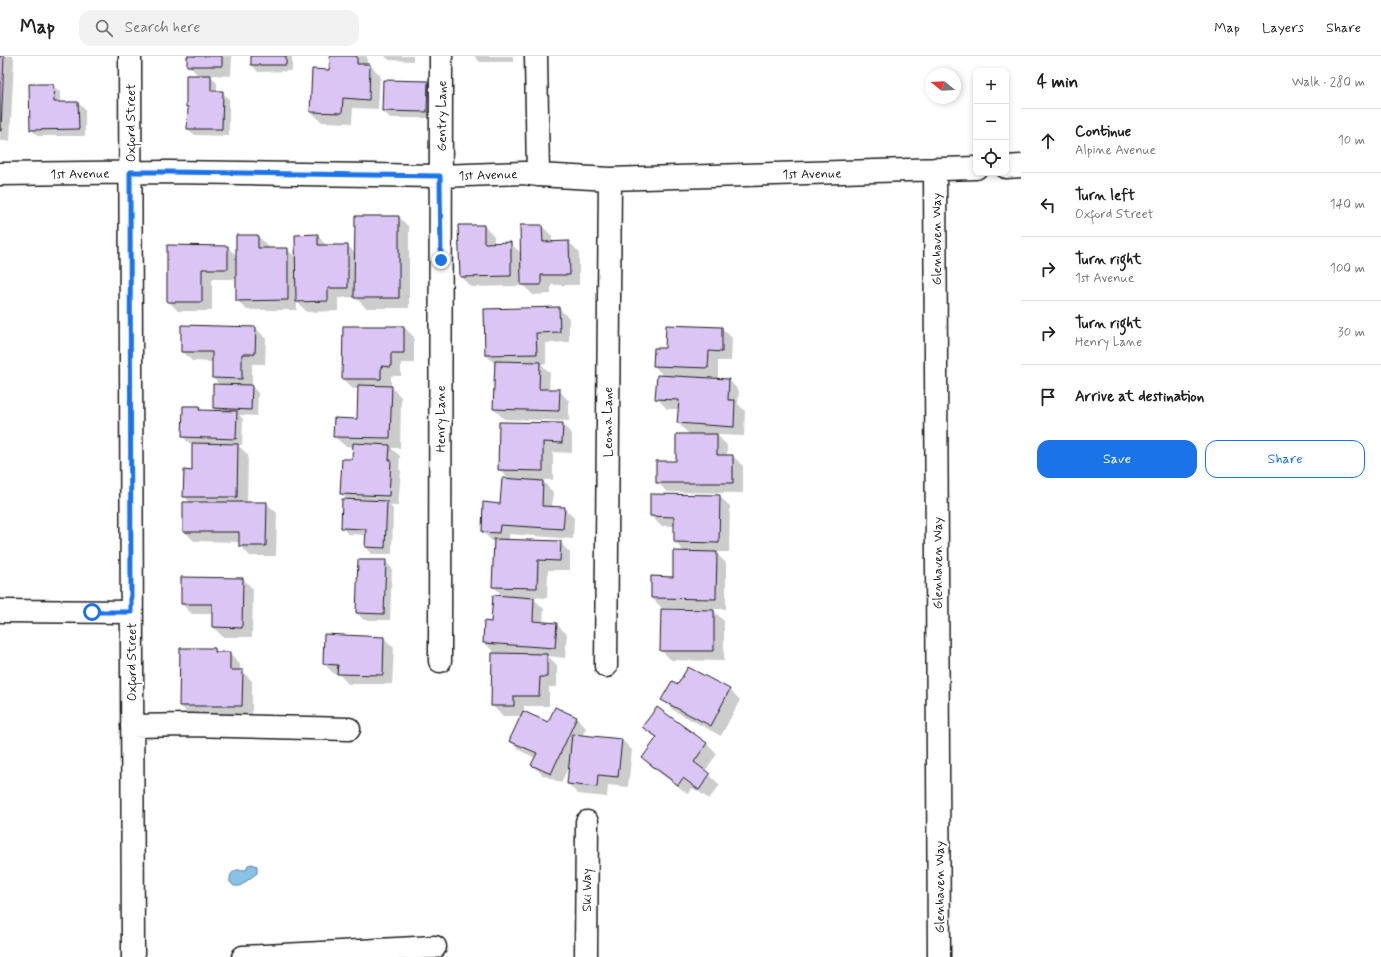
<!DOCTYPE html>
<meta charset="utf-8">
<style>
:root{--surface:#fff;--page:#f2f2f2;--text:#222;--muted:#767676;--line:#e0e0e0;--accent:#1a73e8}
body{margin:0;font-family:Mynerve,sans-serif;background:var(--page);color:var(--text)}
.controls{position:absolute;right:12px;top:12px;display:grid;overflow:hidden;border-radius:8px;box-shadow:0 2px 6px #0003}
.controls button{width:36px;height:36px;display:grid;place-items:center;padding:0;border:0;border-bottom:1px solid var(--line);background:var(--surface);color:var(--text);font:20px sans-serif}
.compass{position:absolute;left:925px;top:12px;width:36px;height:36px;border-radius:50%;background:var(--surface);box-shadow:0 2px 6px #0003;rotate:288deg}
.stop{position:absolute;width:12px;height:12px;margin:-9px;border:3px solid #1a73e8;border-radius:50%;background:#fff}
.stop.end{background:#1a73e8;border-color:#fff;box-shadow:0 1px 4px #0008}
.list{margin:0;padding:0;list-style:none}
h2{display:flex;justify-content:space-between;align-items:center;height:52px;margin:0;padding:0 16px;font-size:17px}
h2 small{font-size:13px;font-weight:400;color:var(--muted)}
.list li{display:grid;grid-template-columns:26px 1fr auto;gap:12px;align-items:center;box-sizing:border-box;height:64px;padding:0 16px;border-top:1px solid var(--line)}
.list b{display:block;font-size:15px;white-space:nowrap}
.list p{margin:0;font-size:13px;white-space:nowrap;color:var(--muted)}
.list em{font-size:13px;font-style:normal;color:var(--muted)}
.actions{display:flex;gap:8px;padding:12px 16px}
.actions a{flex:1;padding:9px 0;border:1px solid var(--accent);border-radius:12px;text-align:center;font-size:14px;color:var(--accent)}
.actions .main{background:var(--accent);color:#fff}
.icon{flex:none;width:22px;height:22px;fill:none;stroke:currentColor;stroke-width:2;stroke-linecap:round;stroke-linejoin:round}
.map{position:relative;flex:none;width:1021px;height:901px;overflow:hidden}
header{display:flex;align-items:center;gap:24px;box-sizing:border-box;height:56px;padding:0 20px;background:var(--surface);border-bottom:1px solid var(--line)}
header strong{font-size:19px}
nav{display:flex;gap:22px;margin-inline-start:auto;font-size:14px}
.search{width:280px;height:36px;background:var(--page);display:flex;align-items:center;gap:10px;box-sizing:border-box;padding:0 14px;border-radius:12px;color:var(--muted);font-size:15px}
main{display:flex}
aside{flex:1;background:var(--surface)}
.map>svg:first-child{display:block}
.water{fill:#88c2e7;stroke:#5d8096}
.shadow{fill:#0003}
.building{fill:#dac5f5;stroke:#1c1c1c}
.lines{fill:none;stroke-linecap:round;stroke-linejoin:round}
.minor-casing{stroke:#1c1c1c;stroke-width:25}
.minor{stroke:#fff;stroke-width:22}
.route{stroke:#1a73e8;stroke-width:5}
.labels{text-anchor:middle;stroke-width:4;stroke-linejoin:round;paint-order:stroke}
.street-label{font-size:13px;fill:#1c1c1c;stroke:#fff}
</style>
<header>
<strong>Map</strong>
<div class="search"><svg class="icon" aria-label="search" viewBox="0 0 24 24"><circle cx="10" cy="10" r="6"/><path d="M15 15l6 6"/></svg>Search here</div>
<nav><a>Map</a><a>Layers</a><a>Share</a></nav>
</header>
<main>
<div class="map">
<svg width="1021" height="901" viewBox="0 0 1021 901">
<rect width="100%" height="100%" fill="#fff"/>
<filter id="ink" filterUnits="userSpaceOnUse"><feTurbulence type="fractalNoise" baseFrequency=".025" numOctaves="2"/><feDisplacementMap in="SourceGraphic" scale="8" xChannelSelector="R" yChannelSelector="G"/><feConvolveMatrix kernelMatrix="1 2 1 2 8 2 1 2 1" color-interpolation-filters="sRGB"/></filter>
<g filter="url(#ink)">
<path class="water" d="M 252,808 L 257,810 L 257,817 L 240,830 L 234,830 L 230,826 C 229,814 237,813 246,814 L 248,809 Z"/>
<path class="shadow" d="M 0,0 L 13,0 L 14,3 L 10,85 L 0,85 Z
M 188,0 L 232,0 L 231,20 L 210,19 L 217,27 L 217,36 L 222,36 L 229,43 L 229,80 L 195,79 L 188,73 L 189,53 L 187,51 L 187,20 L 199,20 L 188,9 Z
M 252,0 L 292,0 L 292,15 L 258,16 L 252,9 Z
M 331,0 L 367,0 L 367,9 L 370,9 L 380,19 L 378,53 L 353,52 L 352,67 L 322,66 L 311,56 L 330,15 Z
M 385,0 L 413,0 L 413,5 L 389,4 Z
M 474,0 L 513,0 L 513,6 L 480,6 Z
M 427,26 L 434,33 L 433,62 L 390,62 L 383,55 Z
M 53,29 L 60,36 L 60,47 L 78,47 L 85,53 L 85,80 L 38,80 L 31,73 Z
M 399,161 L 409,171 L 409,252 L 366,252 L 355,241 L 338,242 L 338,255 L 307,256 L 297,246 L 297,254 L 247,254 L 237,244 L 237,223 L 212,223 L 212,255 L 178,255 L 168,245 L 168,190 L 227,191 L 237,200 L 258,180 L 268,190 L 268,193 L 287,193 L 296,202 L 317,179 L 327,190 L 348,190 L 356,198 Z
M 484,170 L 494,180 L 494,188 L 510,187 L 522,198 L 542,170 L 552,180 L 552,187 L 569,186 L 579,196 L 579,229 L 551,229 L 551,238 L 533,239 L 521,227 L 521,230 L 471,231 L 461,221 Z
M 559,252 L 569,262 L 569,286 L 546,287 L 546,308 L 541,308 L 550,317 L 549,334 L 559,334 L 569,345 L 569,365 L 504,363 L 494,353 L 495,308 L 486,299 L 485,254 Z
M 667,270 L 722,272 L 732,282 L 731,305 L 718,305 L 718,324 L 729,324 L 739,335 L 738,348 L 745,355 L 744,380 L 717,379 L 727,389 L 727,400 L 733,400 L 743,410 L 743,437 L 667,436 L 657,426 L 677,406 L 690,379 L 678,367 L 679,353 L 667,353 L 657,342 L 665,321 L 654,310 L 655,293 L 666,293 Z
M 404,271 L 414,281 L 414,307 L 401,307 L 401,320 L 391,320 L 391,331 L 401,341 L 400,392 L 391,392 L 400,400 L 399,413 L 401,415 L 398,450 L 390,450 L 393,453 L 392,498 L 372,498 L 366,491 L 366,479 L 348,478 L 342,472 L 348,444 L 341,437 L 353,404 L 354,391 L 345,390 L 334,380 L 358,364 L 359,333 L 353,333 L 343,323 Z
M 256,272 L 266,283 L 265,308 L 252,308 L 252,330 L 258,337 L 257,360 L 239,359 L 243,363 L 242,389 L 238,389 L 248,399 L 247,447 L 266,447 L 277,457 L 276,500 L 250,500 L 240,489 L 240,486 L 194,485 L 184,475 L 191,447 L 184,440 L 193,416 L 193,387 L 189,387 L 183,381 L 199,351 L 203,355 L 217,356 L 214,352 L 220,329 L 213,322 L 213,306 L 192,305 L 182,295 Z
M 562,368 L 572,378 L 572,397 L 553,396 L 553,424 L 542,424 L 553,436 L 552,451 L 564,452 L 574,462 L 573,483 L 509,478 L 509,485 L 560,486 L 570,497 L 570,514 L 548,514 L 547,542 L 532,541 L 544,553 L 543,567 L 556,568 L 567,578 L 565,602 L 548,600 L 557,609 L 557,631 L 549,631 L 549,650 L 524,650 L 524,656 L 548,667 L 576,661 L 586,672 L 582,680 L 622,684 L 632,694 L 628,731 L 608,729 L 607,741 L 578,738 L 568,728 L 570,708 L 561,727 L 543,719 L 532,709 L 536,702 L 521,695 L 510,685 L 522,660 L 502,660 L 492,649 L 496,598 L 484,586 L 504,541 L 493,530 L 495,486 L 493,486 L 483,476 L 501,449 L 509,423 L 499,413 Z
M 719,440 L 730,450 L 729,496 L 715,496 L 726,507 L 726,553 L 712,553 L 724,565 L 724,605 L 671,604 L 661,594 L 696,555 L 696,553 L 662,552 L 652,542 L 674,522 L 685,496 L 675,486 L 675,470 L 661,470 L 651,460 Z
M 385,505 L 392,512 L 390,564 L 364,564 L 357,557 Z
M 243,523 L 253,533 L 252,581 L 223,581 L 213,571 L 213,558 L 192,558 L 182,548 Z
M 325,579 L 384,582 L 394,592 L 392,628 L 348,628 L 339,618 L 334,618 L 324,608 Z
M 214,593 L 218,597 L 230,597 L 240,608 L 240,615 L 242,615 L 252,625 L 252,660 L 190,660 L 180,649 Z
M 688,612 L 730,634 L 740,644 L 721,680 L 673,654 L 663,644 L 679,630 Z
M 657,652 L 707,688 L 717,698 L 705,715 L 720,729 L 709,743 L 693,732 L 688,738 L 653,712 L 643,702 L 657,683 L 644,670 Z"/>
<path class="building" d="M 0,0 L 4,0 L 1,75 L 0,75 Z
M 187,0 L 222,0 L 222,10 L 187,10 Z
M 251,0 L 286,0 L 286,9 L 251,9 Z
M 330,0 L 357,0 L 357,8 L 370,8 L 369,44 L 343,42 L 342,57 L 310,56 L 312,13 L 329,14 Z
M 186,19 L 211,19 L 211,35 L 223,35 L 222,73 L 187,73 L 188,51 L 186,51 Z
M 383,24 L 428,25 L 427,56 L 382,55 Z
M 29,28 L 53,28 L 54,46 L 78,46 L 79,73 L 30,74 Z
M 355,160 L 399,160 L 399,242 L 354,242 Z
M 458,169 L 484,169 L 484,187 L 511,186 L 511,220 L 460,221 Z
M 520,169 L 542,169 L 543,186 L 569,185 L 570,219 L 541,219 L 541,229 L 521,229 Z
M 318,178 L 318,189 L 348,189 L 348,232 L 328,232 L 328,245 L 296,246 L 295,179 Z
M 236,179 L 258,179 L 258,192 L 288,192 L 288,244 L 236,245 Z
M 167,189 L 228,190 L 228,213 L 202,213 L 202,246 L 167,246 Z
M 559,251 L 560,276 L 536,277 L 537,298 L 485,299 L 484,253 Z
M 181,269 L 256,271 L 255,298 L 242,298 L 242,323 L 212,322 L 212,296 L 181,296 Z
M 666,269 L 722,271 L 722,296 L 709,295 L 708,312 L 653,310 L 654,292 L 665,292 Z
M 343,270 L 404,270 L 404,297 L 391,297 L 391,311 L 381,310 L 381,323 L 342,323 Z
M 495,305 L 540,306 L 539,333 L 560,333 L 559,355 L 493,353 Z
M 657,319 L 729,323 L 728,344 L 735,344 L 734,371 L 677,367 L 679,344 L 655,343 Z
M 213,328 L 252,329 L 251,354 L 213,352 Z
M 358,329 L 392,330 L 390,382 L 333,381 L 334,362 L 357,363 Z
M 183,350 L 200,350 L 199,354 L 237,355 L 236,383 L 182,381 Z
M 499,366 L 563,367 L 562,387 L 543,386 L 543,415 L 498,414 Z
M 676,378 L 717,378 L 717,399 L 733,399 L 733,427 L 656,427 L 656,405 L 676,405 Z
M 192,387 L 238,388 L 237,441 L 183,441 L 184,414 L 192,415 Z
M 353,387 L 390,389 L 389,404 L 391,404 L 389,440 L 340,438 L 342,403 L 352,403 Z
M 502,422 L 543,425 L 542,450 L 565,451 L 563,473 L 500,469 L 499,477 L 482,476 L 483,446 L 500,448 Z
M 650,438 L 720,439 L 719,487 L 674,486 L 674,461 L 650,460 Z
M 342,443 L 387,445 L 385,492 L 365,491 L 366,473 L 341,472 Z
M 183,446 L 267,446 L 266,490 L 239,490 L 239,476 L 183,476 Z
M 494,483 L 561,485 L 560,505 L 538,504 L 537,532 L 492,531 Z
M 673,495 L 717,496 L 716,543 L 651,542 L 651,520 L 673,521 Z
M 358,504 L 386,504 L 384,558 L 356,557 Z
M 181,521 L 243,522 L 242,572 L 212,571 L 212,548 L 181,548 Z
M 493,539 L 534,542 L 533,565 L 557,567 L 555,592 L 483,587 L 484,565 L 491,566 Z
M 661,553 L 714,554 L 714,595 L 660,595 Z
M 324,578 L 384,581 L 383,619 L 337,618 L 338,609 L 323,608 Z
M 180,592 L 215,592 L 215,596 L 230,596 L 230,614 L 243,614 L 242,650 L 179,650 Z
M 492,597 L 547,598 L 547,621 L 540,621 L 539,640 L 514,640 L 514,650 L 491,650 Z
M 688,611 L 730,633 L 711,670 L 661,644 L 672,625 L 678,628 Z
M 555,651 L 577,661 L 551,718 L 531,709 L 537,697 L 509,685 L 523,655 L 548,666 Z
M 657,651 L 707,687 L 694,706 L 710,718 L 699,734 L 683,722 L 678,729 L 642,702 L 657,681 L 642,671 Z
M 572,678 L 622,683 L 618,721 L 598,719 L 597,731 L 567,728 Z"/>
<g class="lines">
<g class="minor-casing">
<path id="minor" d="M 130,0 L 133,901
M 536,0 L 538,119
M 1006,111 L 1021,110
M 935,113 L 939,901
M 0,118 L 168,116 L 440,120 L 524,117 L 538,119 L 610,123 L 976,112
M 0,555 L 131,556
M 440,605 L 441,0
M 606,610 L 610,123
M 132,670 L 189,669 L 349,673
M 243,901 L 435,891
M 586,901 L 587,766"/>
</g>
<use href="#minor" class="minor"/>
</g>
</g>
<g class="lines" filter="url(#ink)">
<path class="route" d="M 92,556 L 131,556 L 130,116 L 168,116 L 440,120 L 441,204"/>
</g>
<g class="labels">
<g class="street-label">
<text transform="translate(441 60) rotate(-90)" y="5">Gentry Lane</text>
<text transform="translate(130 67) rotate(-90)" y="5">Oxford Street</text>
<text transform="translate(80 117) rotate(-1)" y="5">1st Avenue</text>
<text transform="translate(812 117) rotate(-1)" y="5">1st Avenue</text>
<text transform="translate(488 118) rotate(-2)" y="5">1st Avenue</text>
<text transform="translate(936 183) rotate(-90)" y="5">Glenhaven Way</text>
<text transform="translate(440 363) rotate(-90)" y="5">Henry Lane</text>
<text transform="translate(607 366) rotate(-90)" y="5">Leoma Lane</text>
<text transform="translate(937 507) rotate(-90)" y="5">Glenhaven Way</text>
<text transform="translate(131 606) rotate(-90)" y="5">Oxford Street</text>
<text transform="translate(939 831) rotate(-90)" y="5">Glenhaven Way</text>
<text transform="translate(586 834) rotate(-90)" y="5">Ski Way</text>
</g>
</g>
</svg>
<div class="controls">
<button>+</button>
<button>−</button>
<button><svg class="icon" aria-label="locate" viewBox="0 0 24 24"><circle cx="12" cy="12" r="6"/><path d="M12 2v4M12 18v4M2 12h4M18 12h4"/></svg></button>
</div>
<svg class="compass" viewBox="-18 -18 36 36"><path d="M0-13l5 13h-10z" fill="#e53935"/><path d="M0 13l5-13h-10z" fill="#767676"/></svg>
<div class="stop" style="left:92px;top:556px"></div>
<div class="stop end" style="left:441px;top:204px"></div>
</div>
<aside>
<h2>4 min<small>Walk · 280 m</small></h2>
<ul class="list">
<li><svg class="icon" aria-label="ahead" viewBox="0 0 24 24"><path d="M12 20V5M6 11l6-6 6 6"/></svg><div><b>Continue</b><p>Alpine Avenue</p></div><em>10 m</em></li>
<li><svg class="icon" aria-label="left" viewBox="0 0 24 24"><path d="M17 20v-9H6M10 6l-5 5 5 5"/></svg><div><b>Turn left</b><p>Oxford Street</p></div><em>140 m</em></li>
<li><svg class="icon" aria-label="right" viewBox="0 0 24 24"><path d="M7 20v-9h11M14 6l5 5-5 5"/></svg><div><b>Turn right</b><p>1st Avenue</p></div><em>100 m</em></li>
<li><svg class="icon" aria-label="right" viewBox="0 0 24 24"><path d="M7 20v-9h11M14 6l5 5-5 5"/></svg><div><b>Turn right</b><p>Henry Lane</p></div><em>30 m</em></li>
<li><svg class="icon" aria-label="arrive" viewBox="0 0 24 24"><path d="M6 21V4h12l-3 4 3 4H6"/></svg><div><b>Arrive at destination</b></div></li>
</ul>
<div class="actions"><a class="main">Save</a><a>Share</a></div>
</aside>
</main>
